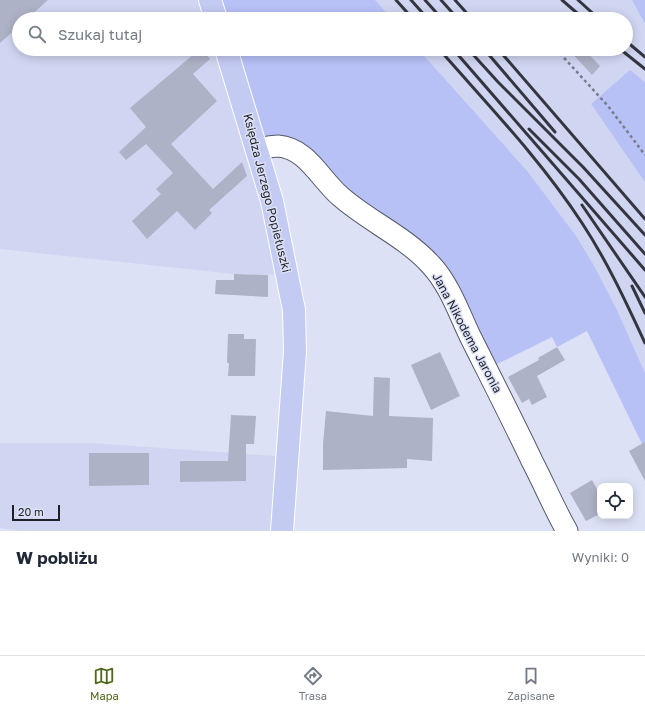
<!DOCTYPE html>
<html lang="pl">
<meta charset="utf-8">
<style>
:root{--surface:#fff;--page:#f2f2f3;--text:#1f2937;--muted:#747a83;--line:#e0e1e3;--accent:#4f691a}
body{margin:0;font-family:"Golos Text",sans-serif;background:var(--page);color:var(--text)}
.controls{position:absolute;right:12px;bottom:12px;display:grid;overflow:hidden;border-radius:8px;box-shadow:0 2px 10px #0003}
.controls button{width:36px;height:36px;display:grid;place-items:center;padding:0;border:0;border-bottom:1px solid var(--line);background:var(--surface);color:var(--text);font:20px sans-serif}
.scale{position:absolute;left:12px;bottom:10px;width:48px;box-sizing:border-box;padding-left:4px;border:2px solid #1f2028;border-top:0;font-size:11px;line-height:14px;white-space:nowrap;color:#1f2028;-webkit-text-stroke:3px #dce1f5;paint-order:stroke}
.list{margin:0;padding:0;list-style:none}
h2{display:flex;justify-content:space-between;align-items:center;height:52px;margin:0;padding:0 16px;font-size:17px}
h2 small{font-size:13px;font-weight:400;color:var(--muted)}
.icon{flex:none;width:22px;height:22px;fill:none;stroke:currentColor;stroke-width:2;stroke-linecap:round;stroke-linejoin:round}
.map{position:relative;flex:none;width:645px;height:531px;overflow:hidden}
.search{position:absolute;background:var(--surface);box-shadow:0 2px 10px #0003;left:12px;right:12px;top:12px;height:44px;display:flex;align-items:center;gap:10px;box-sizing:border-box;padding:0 14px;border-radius:22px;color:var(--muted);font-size:15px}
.sheet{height:124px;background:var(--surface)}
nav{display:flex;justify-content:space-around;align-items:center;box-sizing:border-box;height:56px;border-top:1px solid var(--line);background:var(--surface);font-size:11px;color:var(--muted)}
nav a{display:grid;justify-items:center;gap:2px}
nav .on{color:var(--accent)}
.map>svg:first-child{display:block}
.built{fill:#d0d6f2}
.green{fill:#b7c1f6}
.building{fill:#aeb2c6}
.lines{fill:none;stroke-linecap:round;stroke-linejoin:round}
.minor-casing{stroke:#545869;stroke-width:23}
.major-casing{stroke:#fff;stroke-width:24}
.path{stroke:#797c8a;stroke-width:2.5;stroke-dasharray:3 3;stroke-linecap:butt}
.minor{stroke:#fff;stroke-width:21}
.major{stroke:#c4cbf3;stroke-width:22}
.rail{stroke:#34363f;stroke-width:3}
.labels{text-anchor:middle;stroke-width:3;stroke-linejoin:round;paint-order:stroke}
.street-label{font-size:12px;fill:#1f2028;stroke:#dce1f5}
</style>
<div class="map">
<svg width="645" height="531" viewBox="0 0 645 531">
<rect width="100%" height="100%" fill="#dce1f5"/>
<path class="built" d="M 0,0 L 210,0 L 216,19 L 19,19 L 19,49 L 226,49 L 288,275 L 234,274 L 0,249 Z
M 375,0 L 632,0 L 645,24 L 645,373 L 617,310 L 442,76 L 418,49 L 626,49 L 626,19 L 392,19 Z
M 0,443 L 91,443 L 288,457 L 282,531 L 22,531 L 0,528 Z"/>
<path class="green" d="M 210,0 L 375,0 L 392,19 L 216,19 Z
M 632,0 L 645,0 L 645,24 Z
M 226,49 L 418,49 L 528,172 L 576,236 L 593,264 L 617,310 L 645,373 L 645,450 L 587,331 L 557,347 L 552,337 L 487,369 L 444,284 L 312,164 L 257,149 Z
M 630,70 L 645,82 L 645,182 L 591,104 Z"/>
<path class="building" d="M 0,0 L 48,0 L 27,19 L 19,19 L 19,26 L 0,43 Z
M 200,49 L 202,49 L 210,59 L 193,74 L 217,101 L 171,144 L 213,189 L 242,162 L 247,176 L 209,210 L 212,213 L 195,230 L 177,211 L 147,239 L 132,221 L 161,194 L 156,189 L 173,173 L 146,144 L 126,160 L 119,152 L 146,127 L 130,108 Z
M 568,49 L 584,49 L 600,66 L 592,75 Z
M 234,274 L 268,275 L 268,297 L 215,294 L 216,280 L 234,280 Z
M 228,334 L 244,334 L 244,339 L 256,339 L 255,376 L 228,376 L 229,363 L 227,363 Z
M 557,347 L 565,360 L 537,376 L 547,397 L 532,405 L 529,399 L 522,403 L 508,377 L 539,360 L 538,358 Z
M 440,352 L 460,396 L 431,410 L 411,365 Z
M 374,377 L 390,378 L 389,416 L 433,418 L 432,461 L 407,459 L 407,468 L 323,470 L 323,444 L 326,411 L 373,416 Z
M 231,415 L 256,416 L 254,444 L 246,444 L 246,481 L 180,482 L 180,461 L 228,461 Z
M 645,442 L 645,481 L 629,451 Z
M 89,453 L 149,453 L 149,485 L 89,486 Z
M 592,480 L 600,495 L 600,514 L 586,521 L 570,493 Z"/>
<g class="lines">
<g class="minor-casing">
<path id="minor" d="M 257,149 C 264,148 272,146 278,146 C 307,148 320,179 340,196 C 368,221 406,237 431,265 C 449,284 459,313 470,336 C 491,378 512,419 532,461 C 544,484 554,508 567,531"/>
</g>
<g class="major-casing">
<path id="major" d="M 210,0 L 216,19
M 226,49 L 272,201 L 294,310 L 295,351 L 282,531"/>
</g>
<path class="path" d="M 556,49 L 608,106 L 645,155"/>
<use href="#minor" class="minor"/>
<use href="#major" class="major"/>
<path class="rail" d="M 396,0 L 413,19
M 411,0 L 428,19
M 425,0 L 442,19
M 441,0 L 458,19
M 455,0 L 472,19
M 562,0 L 584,19
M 578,0 L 599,19
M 626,41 L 645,57
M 439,49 C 488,105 541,160 582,223 C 607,261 626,302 645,343
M 453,49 L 645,270
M 468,49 L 498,82 L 583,167 L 645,235
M 484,49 L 555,132
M 498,49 L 645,219
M 620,49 L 645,69
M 529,129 L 579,179 L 645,254
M 582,205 L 645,297
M 632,286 L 645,313"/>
</g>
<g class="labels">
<g class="street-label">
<text transform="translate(267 193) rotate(76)" y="4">Księdza Jerzego Popiełuszki</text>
<text transform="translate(467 333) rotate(62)" y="4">Jana Nikodema Jaronia</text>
</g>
</g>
</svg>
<div class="controls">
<button><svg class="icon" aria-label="locate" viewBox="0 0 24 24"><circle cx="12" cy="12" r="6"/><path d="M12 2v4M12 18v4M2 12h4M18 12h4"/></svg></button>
</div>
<div class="scale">20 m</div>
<div class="search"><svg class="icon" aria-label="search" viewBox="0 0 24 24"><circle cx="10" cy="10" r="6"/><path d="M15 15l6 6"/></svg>Szukaj tutaj</div>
</div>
<section class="sheet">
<h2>W pobliżu<small>Wyniki: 0</small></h2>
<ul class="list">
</ul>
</section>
<nav>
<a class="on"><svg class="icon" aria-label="map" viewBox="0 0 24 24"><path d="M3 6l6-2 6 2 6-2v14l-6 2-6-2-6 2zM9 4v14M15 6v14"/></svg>Mapa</a>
<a><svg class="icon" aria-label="directions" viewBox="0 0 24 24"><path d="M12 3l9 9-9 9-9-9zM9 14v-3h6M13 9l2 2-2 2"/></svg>Trasa</a>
<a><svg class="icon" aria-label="saved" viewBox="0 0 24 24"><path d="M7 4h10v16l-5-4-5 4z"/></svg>Zapisane</a>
</nav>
